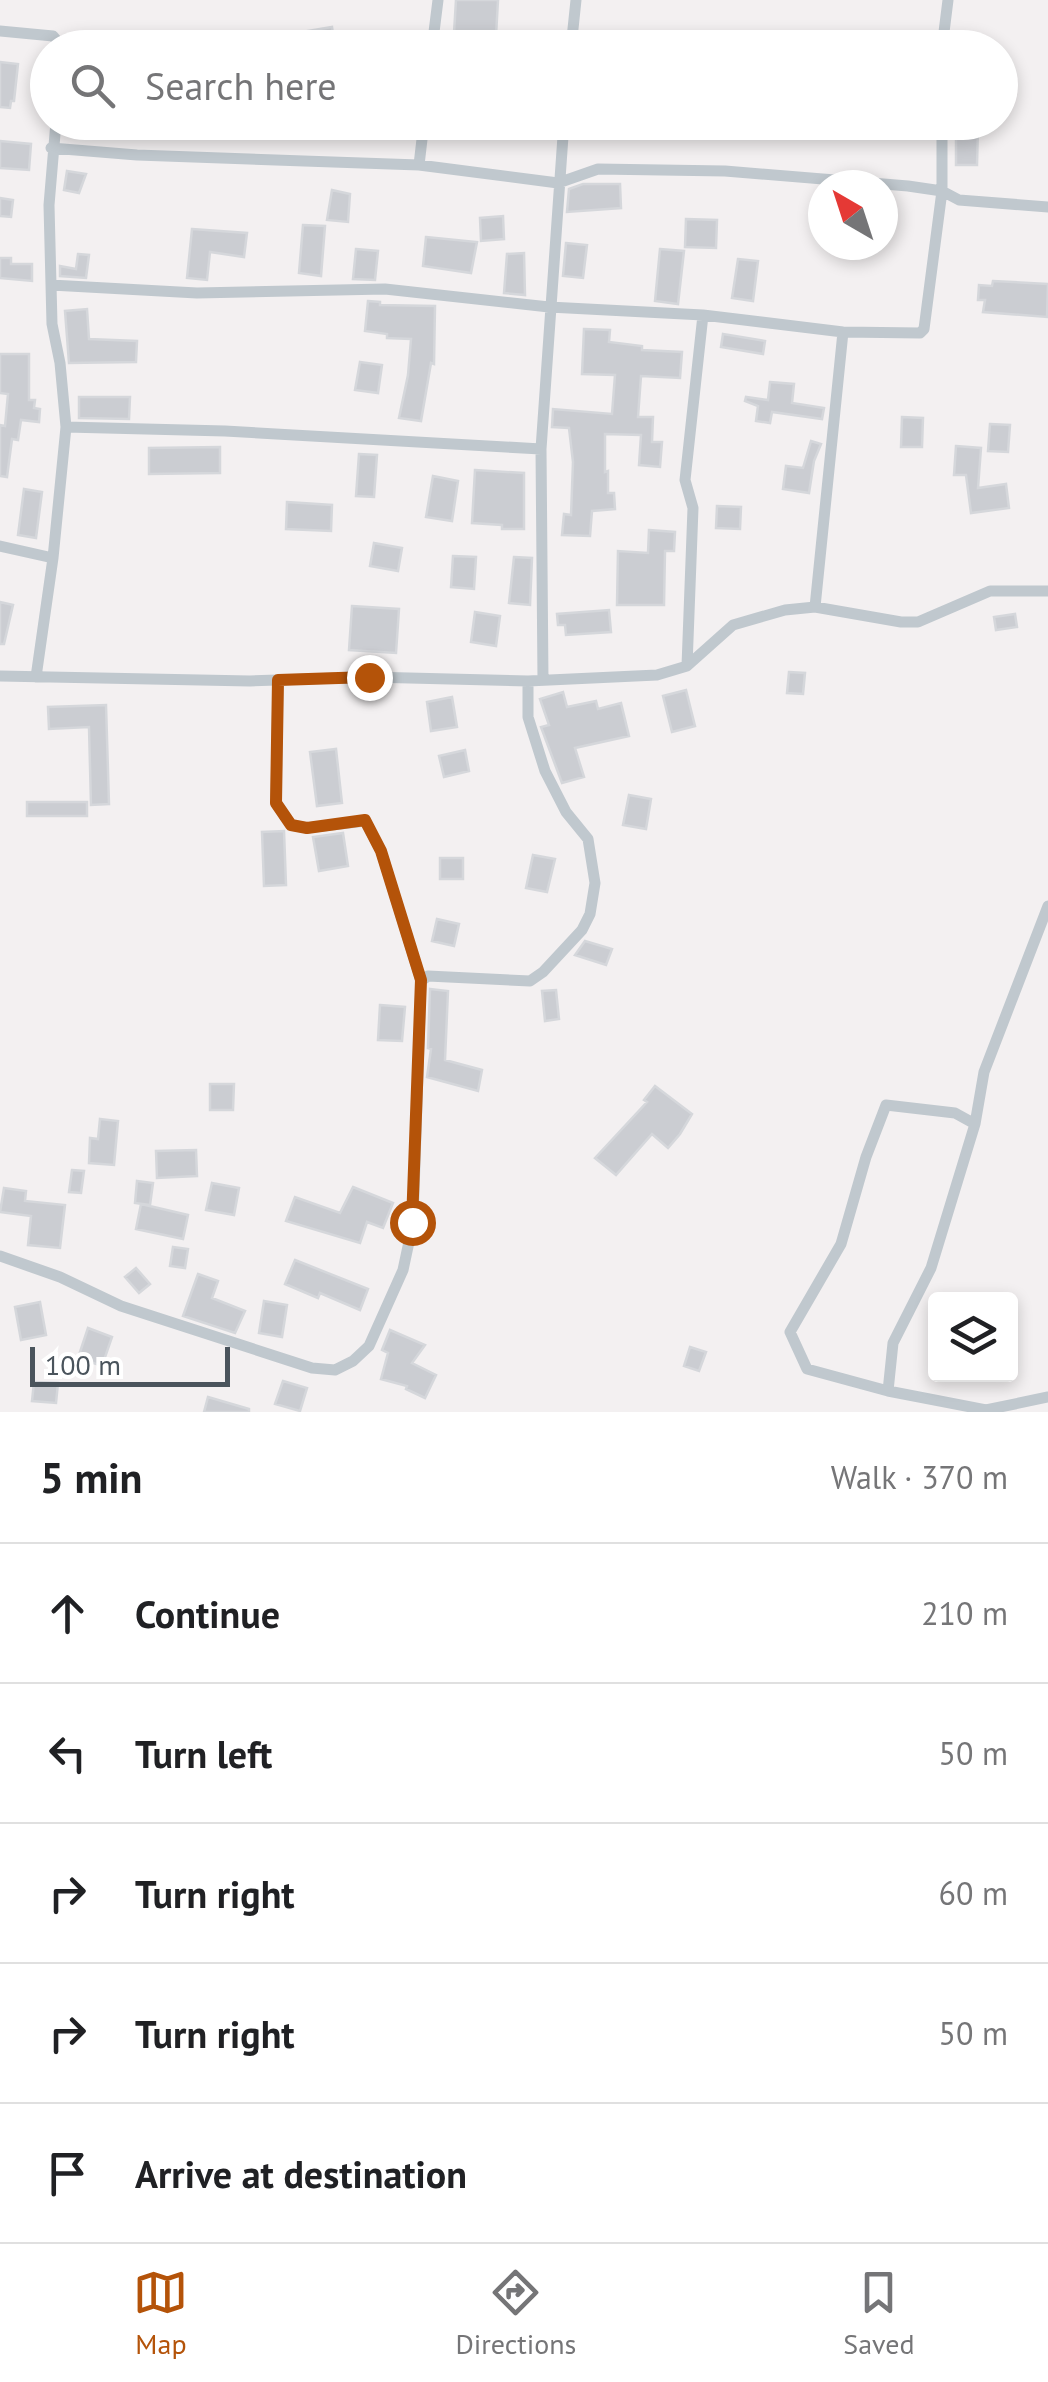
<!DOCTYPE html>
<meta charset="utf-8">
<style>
:root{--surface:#fff;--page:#f6f6f6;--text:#202124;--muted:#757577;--line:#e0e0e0;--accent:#b45309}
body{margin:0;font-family:"PT Sans",sans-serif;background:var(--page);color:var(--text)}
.controls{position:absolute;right:30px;bottom:30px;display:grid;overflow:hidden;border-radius:10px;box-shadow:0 5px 15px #0003}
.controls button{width:90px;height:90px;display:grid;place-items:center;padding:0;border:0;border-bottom:2px solid var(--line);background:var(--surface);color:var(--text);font:50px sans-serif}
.compass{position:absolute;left:808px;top:170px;width:90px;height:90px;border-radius:50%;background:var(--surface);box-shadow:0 5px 15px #0003;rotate:321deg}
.scale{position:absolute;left:30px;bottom:25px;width:200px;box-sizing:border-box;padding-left:10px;border:5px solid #4a545c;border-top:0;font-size:28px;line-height:35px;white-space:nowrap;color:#4a545c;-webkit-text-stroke:8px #fff;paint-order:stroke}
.stop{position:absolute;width:30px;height:30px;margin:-22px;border:8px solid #b45309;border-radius:50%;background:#fff}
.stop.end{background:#b45309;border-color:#fff;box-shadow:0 2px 10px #0008}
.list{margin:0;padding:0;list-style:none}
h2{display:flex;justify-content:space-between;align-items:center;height:130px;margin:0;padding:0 40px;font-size:42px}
h2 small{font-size:32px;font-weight:400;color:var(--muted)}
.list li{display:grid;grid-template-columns:65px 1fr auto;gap:30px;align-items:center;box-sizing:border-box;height:140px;padding:0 40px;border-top:2px solid var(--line)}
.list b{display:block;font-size:38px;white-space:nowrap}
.list em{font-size:32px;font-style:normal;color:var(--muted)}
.icon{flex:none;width:55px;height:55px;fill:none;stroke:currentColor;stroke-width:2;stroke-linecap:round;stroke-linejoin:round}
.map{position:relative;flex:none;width:1048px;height:1412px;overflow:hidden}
.search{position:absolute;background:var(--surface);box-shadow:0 5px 15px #0003;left:30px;right:30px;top:30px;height:110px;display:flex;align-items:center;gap:25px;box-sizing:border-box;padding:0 35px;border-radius:55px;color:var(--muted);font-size:38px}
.sheet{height:830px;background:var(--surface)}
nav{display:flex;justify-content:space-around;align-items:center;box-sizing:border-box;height:140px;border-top:2px solid var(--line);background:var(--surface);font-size:28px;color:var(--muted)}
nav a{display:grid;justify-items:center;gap:5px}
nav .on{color:var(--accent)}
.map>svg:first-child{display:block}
.building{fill:#cbcdd2;stroke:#d5d7db;stroke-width:2.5}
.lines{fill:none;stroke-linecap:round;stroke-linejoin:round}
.minor{stroke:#c0c8ce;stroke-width:11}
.route{stroke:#b45309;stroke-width:12}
</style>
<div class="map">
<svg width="1048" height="1412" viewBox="0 0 1048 1412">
<rect width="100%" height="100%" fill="#f3f0f1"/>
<path class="building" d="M 456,0 L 498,0 L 496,36 L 454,33 Z
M 332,27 L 335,48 L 274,48 L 272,37 Z
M 0,62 L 18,64 L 14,101 L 11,101 L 10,108 L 0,107 Z
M 471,122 L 505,122 L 503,133 L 471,130 Z
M 956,128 L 978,128 L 977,165 L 956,165 Z
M 0,141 L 31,144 L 29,170 L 0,168 Z
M 67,171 L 86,174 L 79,193 L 64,190 Z
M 583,184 L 620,184 L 621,208 L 567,212 L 569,189 Z
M 332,190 L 350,194 L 348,222 L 327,220 Z
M 0,198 L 13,200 L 11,217 L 0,216 Z
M 503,216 L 504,239 L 481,241 L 480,218 Z
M 686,219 L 717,220 L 716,248 L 685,247 Z
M 303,225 L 325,226 L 321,276 L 299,273 Z
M 192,229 L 247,233 L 244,257 L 210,252 L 207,280 L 187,278 Z
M 426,237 L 477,242 L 471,273 L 423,266 Z
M 566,243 L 587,245 L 583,278 L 563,276 Z
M 356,249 L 378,251 L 375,280 L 353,279 Z
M 660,249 L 684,251 L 678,304 L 655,301 Z
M 524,253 L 525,295 L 504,293 L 507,254 Z
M 78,254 L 89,255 L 86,278 L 60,276 L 60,266 L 76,269 Z
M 0,258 L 11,258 L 11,264 L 32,264 L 32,281 L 0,278 Z
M 738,259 L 758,261 L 753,301 L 732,298 Z
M 993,281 L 1048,284 L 1047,317 L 983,312 L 985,300 L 978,300 L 979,285 L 992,286 Z
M 368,301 L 380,302 L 380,305 L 435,306 L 434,364 L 431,363 L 421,421 L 399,418 L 408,375 L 411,339 L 387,338 L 387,334 L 365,331 Z
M 87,309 L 89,339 L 137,341 L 136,362 L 69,363 L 65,311 Z
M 584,329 L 610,330 L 609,342 L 642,346 L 642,350 L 682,352 L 680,378 L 641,376 L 638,417 L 653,417 L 652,442 L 662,442 L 660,467 L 639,465 L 641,435 L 605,434 L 605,472 L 608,471 L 608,493 L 614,493 L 615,509 L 592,511 L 590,536 L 562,535 L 564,514 L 571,515 L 573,462 L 569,428 L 552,427 L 553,409 L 612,414 L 615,375 L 582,374 Z
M 723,334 L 765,341 L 763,354 L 721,347 Z
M 0,354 L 29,354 L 29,400 L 35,400 L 34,408 L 40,409 L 39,422 L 21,420 L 18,440 L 12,439 L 7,477 L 0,476 L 0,425 L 5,426 L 8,394 L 0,393 Z
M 360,362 L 382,365 L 378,393 L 355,390 Z
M 770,382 L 794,384 L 792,403 L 824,408 L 822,419 L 772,412 L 770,423 L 756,421 L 758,406 L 745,401 L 746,397 L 768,400 Z
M 79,397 L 130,397 L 129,419 L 79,418 Z
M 902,417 L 923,418 L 922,447 L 901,447 Z
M 990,424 L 1010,425 L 1008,452 L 988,451 Z
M 811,441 L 821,444 L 814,461 L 809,493 L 783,489 L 786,466 L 803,468 Z
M 956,446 L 981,448 L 978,488 L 1006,484 L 1009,508 L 971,513 L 966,475 L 954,475 Z
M 220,447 L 220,473 L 149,474 L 149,448 Z
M 359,454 L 377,455 L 374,497 L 356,496 Z
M 475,470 L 524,473 L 524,529 L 502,529 L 502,525 L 472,523 Z
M 433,476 L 458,481 L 452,521 L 426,517 Z
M 24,489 L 42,492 L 36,538 L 18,535 Z
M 287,502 L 332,505 L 331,531 L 286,529 Z
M 717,506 L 741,507 L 740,529 L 716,528 Z
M 649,530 L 675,532 L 674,551 L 665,551 L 664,605 L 617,605 L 618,551 L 648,553 Z
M 374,543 L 402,548 L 398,571 L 370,566 Z
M 453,556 L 476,557 L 474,589 L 451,587 Z
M 514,557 L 532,558 L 530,605 L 509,603 Z
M 0,602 L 13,605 L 4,644 L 0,644 Z
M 352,606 L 399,609 L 396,653 L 349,650 Z
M 609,610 L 611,632 L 566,635 L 565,625 L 558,625 L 557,614 Z
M 475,612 L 500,616 L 496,646 L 471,642 Z
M 1015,614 L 1017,627 L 996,630 L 994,617 Z
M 789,672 L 805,673 L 803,694 L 787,693 Z
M 686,690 L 695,726 L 672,732 L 663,696 Z
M 563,692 L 567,707 L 596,701 L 598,709 L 621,703 L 629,736 L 575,748 L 584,777 L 562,783 L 541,727 L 549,725 L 540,699 Z
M 452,697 L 457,727 L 431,731 L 427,702 Z
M 106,705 L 109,804 L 91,805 L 89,727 L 49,729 L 48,707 Z
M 336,749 L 342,803 L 317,806 L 310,752 Z
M 465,750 L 469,771 L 444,777 L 439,756 Z
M 629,795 L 651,799 L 646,829 L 623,825 Z
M 27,802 L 87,802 L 87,816 L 27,816 Z
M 284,831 L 286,885 L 264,886 L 262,832 Z
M 343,833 L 348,866 L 319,871 L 313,837 Z
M 533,855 L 555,859 L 547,892 L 526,888 Z
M 440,858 L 463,858 L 463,879 L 440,879 Z
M 437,919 L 459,924 L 454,946 L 432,941 Z
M 585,941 L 612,949 L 606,965 L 575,955 Z
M 430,989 L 448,991 L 445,1060 L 482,1070 L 478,1091 L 427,1077 L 431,1049 L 428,1048 Z
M 556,990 L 559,1019 L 545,1021 L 542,991 Z
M 380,1005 L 405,1007 L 402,1041 L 378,1040 Z
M 210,1084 L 234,1084 L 233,1110 L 210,1110 Z
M 655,1086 L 692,1114 L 680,1134 L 668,1148 L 652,1134 L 616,1175 L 595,1158 L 647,1102 L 644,1100 Z
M 100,1119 L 118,1121 L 114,1165 L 89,1163 L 90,1138 L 98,1139 Z
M 196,1150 L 197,1176 L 157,1178 L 156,1151 Z
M 72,1170 L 84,1171 L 81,1193 L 69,1192 Z
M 137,1181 L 153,1183 L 150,1205 L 135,1203 Z
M 212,1183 L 239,1188 L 234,1215 L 206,1210 Z
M 353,1187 L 393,1203 L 383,1228 L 367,1222 L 360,1243 L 286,1221 L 295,1197 L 340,1213 Z
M 4,1188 L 26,1191 L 25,1201 L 65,1205 L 60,1248 L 28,1245 L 31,1216 L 0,1212 Z
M 141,1204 L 188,1215 L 183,1239 L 136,1229 Z
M 173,1247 L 188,1249 L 185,1268 L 170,1266 Z
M 295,1260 L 368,1289 L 360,1310 L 320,1293 L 318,1298 L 285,1284 Z
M 136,1268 L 150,1284 L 139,1293 L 125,1277 Z
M 198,1274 L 218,1281 L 212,1298 L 245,1311 L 235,1333 L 183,1316 Z
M 264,1301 L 287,1305 L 282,1337 L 259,1333 Z
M 40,1302 L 46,1335 L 21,1340 L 15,1307 Z
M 88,1328 L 112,1337 L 102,1366 L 78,1358 Z
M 390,1330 L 425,1345 L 412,1363 L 436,1375 L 425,1398 L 406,1389 L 407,1386 L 381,1379 L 388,1353 L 382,1350 Z
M 690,1347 L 706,1352 L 699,1371 L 684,1366 Z
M 283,1381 L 307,1388 L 300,1411 L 275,1404 Z
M 34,1382 L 58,1383 L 56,1403 L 32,1401 Z
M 208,1397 L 249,1409 L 249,1412 L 204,1412 Z"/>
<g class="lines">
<path class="minor" d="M 0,31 L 53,36 L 63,48
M 572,38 L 795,41 L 860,48
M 432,48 L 438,0
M 571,48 L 576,0
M 942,48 L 948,0
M 51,148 L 137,155 L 419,165 L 558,183 L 598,169 L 725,171 L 908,186 L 942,191 L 959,200 L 1048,207
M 419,165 L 424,122
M 51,285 L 197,293 L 385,289 L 549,307 L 703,315 L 843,332 L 920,333 L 924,329 L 942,191 L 942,122
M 66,427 L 225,431 L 541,449
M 0,546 L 53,558
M 815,607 L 843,332
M 687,666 L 693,508 L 685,480 L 703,315
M 0,676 L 250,681 L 369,677 L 528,681 L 657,675 L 687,666 L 733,625 L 785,610 L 815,607 L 901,622 L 918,622 L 990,591 L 1048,591
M 36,677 L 53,558 L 66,427 L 60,363 L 52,324 L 49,205 L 56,122
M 543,680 L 541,449 L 564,122
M 1048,906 L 984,1072 L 975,1124 L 931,1268 L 893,1343 L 888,1391 L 986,1410 L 1048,1397
M 421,981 L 428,976 L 530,981 L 543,972 L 582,930 L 590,914 L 595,883 L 588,839 L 566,812 L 545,771 L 528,717 L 528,681
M 0,1256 L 60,1277 L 121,1306 L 312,1368 L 335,1370 L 353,1361 L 369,1346 L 403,1270 L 413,1223 L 421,981 L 381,851 L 365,821 L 307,828 L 291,825 L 276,803 L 278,680
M 888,1391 L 807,1369 L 790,1332 L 841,1244 L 866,1157 L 886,1105 L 955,1113 L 975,1124"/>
</g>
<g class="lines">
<path class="route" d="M 369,677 L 278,680 L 276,803 L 291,825 L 307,828 L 365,820 L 381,851 L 421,980 L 412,1222"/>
</g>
</svg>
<div class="controls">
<button><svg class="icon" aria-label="layers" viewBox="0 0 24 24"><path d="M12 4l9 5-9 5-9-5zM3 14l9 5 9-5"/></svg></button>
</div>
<svg class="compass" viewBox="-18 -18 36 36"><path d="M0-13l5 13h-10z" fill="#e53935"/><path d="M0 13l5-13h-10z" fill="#757577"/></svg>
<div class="scale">100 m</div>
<div class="stop" style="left:412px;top:1222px"></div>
<div class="stop end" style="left:369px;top:677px"></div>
<div class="search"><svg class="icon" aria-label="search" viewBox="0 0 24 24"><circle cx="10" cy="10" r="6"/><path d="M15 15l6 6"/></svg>Search here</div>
</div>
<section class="sheet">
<h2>5 min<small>Walk · 370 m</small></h2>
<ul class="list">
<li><svg class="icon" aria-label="ahead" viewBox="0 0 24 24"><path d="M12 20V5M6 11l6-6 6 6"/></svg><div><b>Continue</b></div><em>210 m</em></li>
<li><svg class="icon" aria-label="left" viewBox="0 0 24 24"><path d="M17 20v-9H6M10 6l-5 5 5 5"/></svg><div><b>Turn left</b></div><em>50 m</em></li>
<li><svg class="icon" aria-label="right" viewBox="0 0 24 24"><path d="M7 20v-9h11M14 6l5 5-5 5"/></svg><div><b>Turn right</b></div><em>60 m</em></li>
<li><svg class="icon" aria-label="right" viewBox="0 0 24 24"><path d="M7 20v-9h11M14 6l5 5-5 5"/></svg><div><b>Turn right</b></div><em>50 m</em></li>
<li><svg class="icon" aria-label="arrive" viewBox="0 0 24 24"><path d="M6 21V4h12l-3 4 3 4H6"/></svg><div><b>Arrive at destination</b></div></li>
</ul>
</section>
<nav>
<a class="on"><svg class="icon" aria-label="map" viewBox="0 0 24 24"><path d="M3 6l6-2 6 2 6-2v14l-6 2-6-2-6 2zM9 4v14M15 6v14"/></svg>Map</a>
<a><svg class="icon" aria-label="directions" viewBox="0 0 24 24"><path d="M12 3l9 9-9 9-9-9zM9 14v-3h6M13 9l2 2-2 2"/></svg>Directions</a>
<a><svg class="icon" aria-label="saved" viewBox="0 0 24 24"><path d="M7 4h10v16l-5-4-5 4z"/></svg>Saved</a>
</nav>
